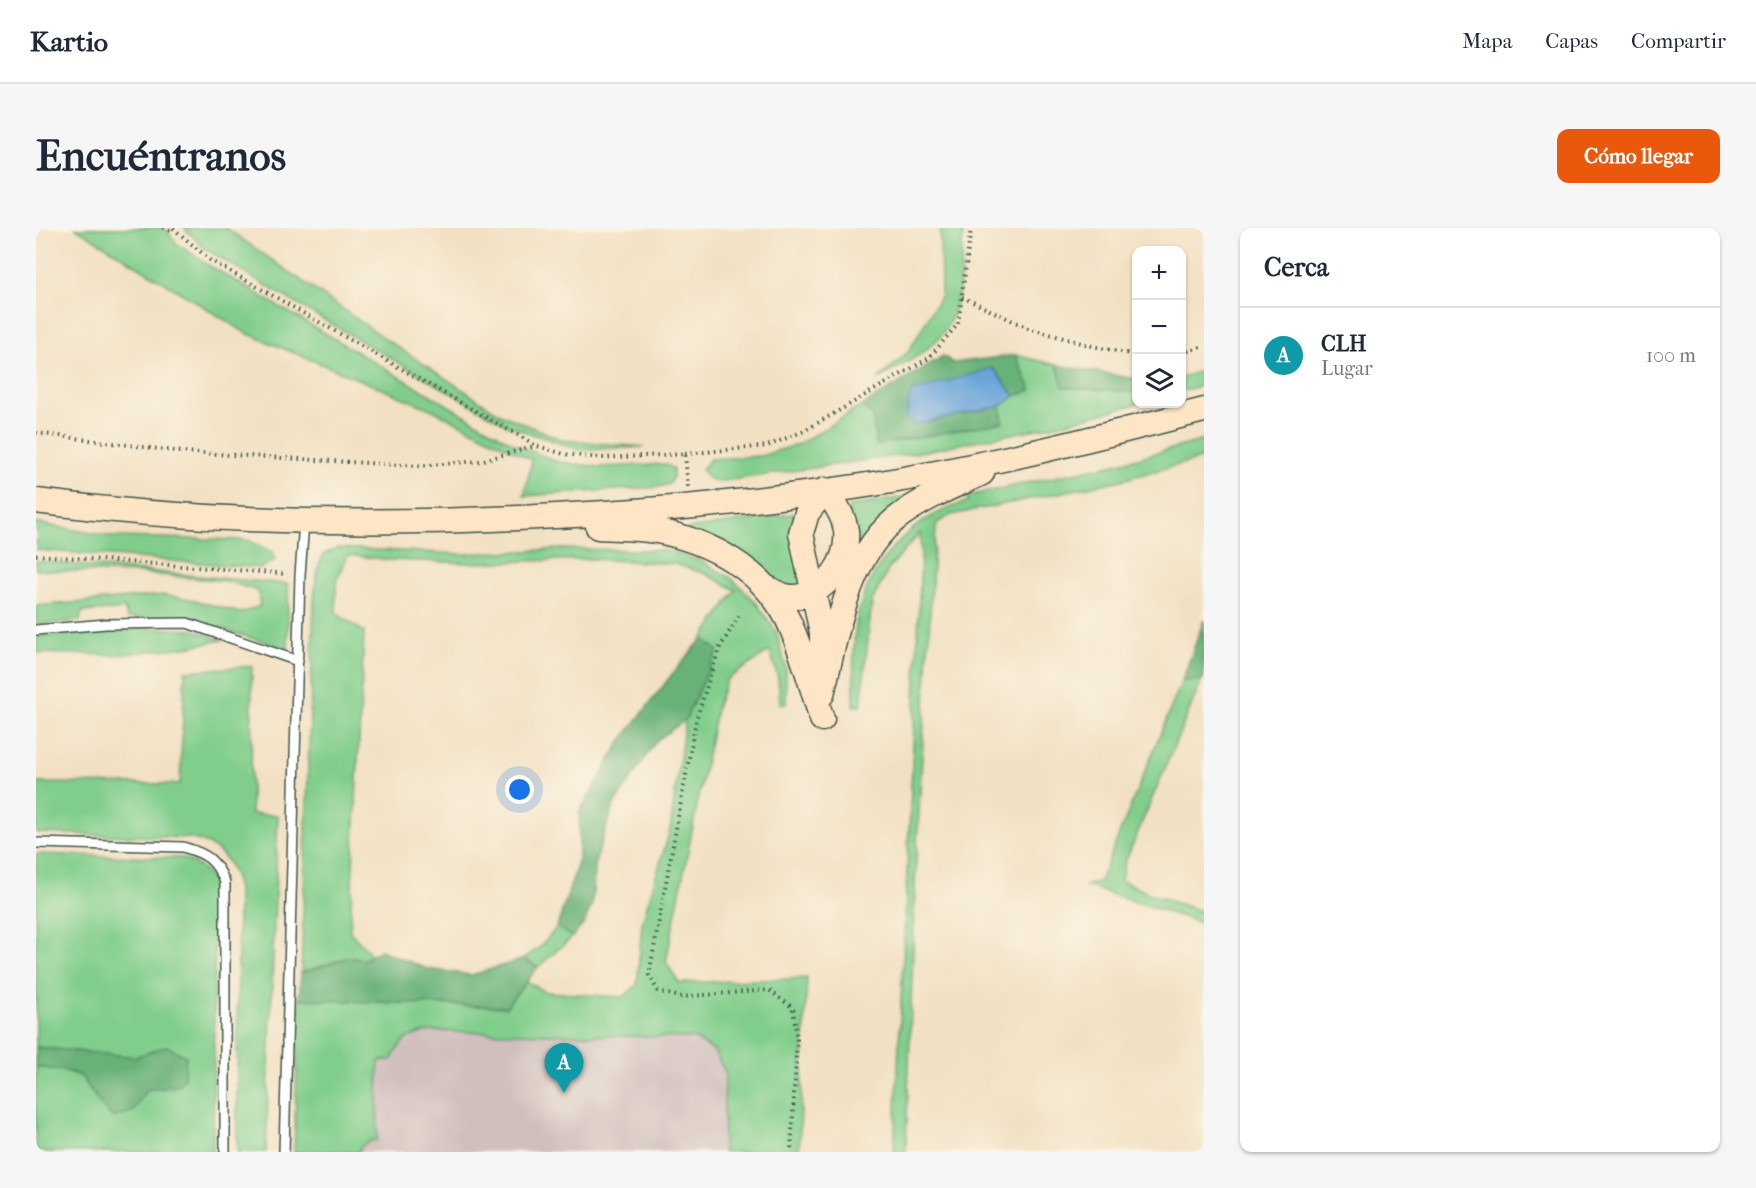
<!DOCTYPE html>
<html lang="es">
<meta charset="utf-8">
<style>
:root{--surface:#fff;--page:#f6f6f7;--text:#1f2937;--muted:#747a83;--line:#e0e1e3;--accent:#ea580c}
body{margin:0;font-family:"IM FELL French Canon",serif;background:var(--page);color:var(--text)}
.controls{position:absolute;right:18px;top:18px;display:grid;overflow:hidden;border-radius:12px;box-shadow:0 2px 4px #0004}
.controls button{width:54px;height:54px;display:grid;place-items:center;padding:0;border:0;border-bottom:2px solid var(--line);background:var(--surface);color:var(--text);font:30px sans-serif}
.you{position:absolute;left:484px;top:562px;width:21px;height:21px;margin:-15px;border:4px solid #fff;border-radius:50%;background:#1a73e8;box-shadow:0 0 0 9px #1a73e833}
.badge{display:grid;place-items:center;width:39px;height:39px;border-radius:50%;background:var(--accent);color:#fff;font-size:20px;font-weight:700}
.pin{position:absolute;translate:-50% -50px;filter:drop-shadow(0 2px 3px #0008)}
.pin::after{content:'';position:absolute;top:32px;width:21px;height:18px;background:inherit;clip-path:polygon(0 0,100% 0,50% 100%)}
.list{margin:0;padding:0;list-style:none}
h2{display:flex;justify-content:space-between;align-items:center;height:78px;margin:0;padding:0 24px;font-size:26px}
h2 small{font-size:20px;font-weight:400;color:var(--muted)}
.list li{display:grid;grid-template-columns:39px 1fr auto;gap:18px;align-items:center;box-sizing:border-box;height:96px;padding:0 24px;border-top:2px solid var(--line)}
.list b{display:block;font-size:22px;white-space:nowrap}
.list p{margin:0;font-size:20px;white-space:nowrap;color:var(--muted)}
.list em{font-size:20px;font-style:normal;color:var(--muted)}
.icon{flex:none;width:33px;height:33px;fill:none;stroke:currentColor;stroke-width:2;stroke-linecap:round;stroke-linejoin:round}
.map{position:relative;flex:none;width:1168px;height:924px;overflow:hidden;border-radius:12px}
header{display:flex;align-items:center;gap:36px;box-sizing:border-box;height:84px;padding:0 30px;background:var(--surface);border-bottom:2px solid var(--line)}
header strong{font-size:28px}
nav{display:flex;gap:33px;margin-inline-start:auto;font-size:21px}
.intro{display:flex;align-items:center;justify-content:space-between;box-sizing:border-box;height:144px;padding:0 36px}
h1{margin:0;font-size:42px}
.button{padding:15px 27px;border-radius:12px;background:var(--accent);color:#fff;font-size:21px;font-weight:700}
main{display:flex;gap:36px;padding:0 36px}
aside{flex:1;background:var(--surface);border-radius:12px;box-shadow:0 2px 4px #0004}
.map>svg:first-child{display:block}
.industrial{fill:#d1bfbe}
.green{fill:#81ce8c;stroke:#508660;stroke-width:1.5}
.forest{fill:#68b178;stroke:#447756;stroke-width:1.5}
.water{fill:#6aa4da;stroke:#447087;stroke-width:1.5}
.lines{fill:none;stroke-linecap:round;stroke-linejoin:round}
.lane-casing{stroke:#3f5549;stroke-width:12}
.secondary-casing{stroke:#3f5549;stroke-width:27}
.path{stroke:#3f5549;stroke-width:4;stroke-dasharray:1.5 4.5;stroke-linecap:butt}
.lane{stroke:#fff;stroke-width:9}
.secondary{stroke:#fde5c5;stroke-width:24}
</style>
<header>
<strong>Kartio</strong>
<nav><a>Mapa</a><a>Capas</a><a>Compartir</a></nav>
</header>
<div class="intro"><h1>Encuéntranos</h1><a class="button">Cómo llegar</a></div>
<main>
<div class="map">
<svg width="1168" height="924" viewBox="0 0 1168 924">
<rect width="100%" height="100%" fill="#fcf5e5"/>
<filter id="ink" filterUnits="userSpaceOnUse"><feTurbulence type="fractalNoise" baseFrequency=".0167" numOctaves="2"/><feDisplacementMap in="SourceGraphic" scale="12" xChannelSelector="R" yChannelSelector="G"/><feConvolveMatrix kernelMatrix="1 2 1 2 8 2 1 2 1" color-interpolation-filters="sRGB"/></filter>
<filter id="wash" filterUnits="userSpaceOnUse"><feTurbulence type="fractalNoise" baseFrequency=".008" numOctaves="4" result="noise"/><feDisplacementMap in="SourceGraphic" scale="24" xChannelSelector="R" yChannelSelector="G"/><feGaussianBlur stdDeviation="1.35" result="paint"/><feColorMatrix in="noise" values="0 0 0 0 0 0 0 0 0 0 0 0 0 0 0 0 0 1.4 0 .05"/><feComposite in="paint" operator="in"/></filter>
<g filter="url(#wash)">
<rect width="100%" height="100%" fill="#f2e0c2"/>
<path class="industrial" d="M 311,772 L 737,789 L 733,924 L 306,924 Z"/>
<path class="green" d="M 40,0 L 129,0 L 140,15 L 174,38 L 480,217 L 523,234 L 563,239 L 630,236 L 637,241 L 637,249 L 633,256 L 623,259 L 488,268 L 496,232 L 397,182 L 210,105 Z
M 148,0 L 190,0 L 354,114 L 464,186 L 527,212 L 607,219 L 543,222 L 473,198 L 271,82 L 169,21 Z
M 904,0 L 927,0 C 925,33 928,76 907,105 C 892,125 864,138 842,151 L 873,123 L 905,67 Z
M 979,127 L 1021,137 L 1028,159 L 1100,164 L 1101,176 L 1021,197 L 874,226 L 680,254 L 673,251 L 666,242 L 674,231 L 725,228 L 763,216 L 826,178 L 837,188 L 840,217 L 966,194 L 965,178 L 979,168 L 995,162 Z
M 1168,142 L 1168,157 L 1146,163 L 1146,149 Z
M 1168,212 L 1168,230 L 1086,252 L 915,287 L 901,295 L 898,319 L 880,633 L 870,924 L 858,924 L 880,453 L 885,327 L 884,305 L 854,339 L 836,373 L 825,478 L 818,478 C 818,449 816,419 821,391 C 830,347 859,308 898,287 C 909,281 921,277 932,273 L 931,268 L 1079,236 Z
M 884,266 L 826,315 L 816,320 L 812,279 Z
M 761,285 L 769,360 L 757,362 L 644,302 Z
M 0,295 L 78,309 L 212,312 L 238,325 L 239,332 L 225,340 L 1,322 Z
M 302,320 L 426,326 L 524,321 L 629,322 L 663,332 L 695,350 L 720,374 L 741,405 L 750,441 L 750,476 L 744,475 L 742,450 L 734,423 L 691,451 L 681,477 L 630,734 L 643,755 L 771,750 L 763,924 L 687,924 L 689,844 L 678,823 L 658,810 L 395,803 C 371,808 367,810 355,832 L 343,833 L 341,912 C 332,912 326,916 322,924 L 258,924 L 263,771 L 469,779 L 491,753 L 509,764 L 587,769 L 601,757 L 606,695 L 634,602 L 649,492 L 682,423 L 666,411 L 700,362 L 670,346 L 639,336 L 558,331 L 433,335 L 356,332 L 311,327 L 300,354 L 300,385 L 328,404 L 314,704 L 336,727 L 327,732 L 313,729 L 265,745 L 277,403 C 278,385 277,338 289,326 C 293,323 298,322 302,320 Z
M 0,333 L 252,356 L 252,420 L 247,420 L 151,390 L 91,390 L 89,381 L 45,384 L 44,393 L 0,396 L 0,378 L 127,367 L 154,371 L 205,385 L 224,378 L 222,363 L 189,353 L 102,345 L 0,342 Z
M 110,400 L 158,402 L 186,412 L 150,419 L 80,427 L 0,425 L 0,408 Z
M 216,438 L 215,586 L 242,587 L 230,924 L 201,924 L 202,661 C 195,631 184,617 154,610 L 0,605 L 0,555 L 144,556 L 149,443 Z
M 1166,452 L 1088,637 L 1085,652 L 1112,665 L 1168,684 L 1168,696 L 1050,658 L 1064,653 L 1146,453 Z
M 0,626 L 147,630 C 163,636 171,643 179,658 L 177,924 L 0,924 L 0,839 L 30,843 L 45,848 L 65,877 L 98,882 L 110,862 L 141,858 L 130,818 L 100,829 L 0,819 Z
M 521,699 L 536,709 L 502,739 L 488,731 L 506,717 Z"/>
<path class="forest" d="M 979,127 L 995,162 L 979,168 L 957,140 L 876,197 L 965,178 L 967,194 L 840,217 L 837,188 L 826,178 L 907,128 L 917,135 Z
M 1021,137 L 1100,151 L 1100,164 L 1027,159 Z
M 1168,392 L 1168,448 L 1166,452 L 1146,453 Z
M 666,411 L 682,422 L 649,492 L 620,513 L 578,577 L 560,631 L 556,676 L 548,696 L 536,709 L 521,699 L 543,631 L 543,585 L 585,513 L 637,445 Z
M 344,722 L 392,741 L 435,747 L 488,731 L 502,739 L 470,779 L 263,771 L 265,745 L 313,729 L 327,732 Z
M 130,818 L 150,828 L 148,851 L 141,858 L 110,862 L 98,883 L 77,890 L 65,877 L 45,848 L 30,843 L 0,839 L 0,819 L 99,829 Z"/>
<path class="water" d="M 957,140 L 979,168 L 965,178 L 876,197 L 870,186 L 875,164 Z"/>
</g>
<g filter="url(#ink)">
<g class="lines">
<g class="lane-casing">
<path id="lane" d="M 0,402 L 70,396 L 151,395 L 262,433
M 0,615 L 147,619 C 171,626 179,631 189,654 L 189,924
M 248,924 L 264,347 L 268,294"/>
</g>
<g class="secondary-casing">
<path id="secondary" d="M 0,273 C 174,296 345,298 520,288 C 631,282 741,272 850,254 C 958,236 1063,209 1168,182
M 562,299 C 581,300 602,300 621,303 C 674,313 727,342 752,392 C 767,424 775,458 786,491
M 728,358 C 737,363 746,370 758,369 C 790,367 813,333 810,303 C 808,287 798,274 789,262
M 786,432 L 786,405 L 765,305 L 771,285 L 789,262
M 786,466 C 801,406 811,325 865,287 C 890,269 918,258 946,245"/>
</g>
<path class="path" d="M 127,0 L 138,3
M 137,0 L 174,32 L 501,218 L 528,226 L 564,230 L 649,226 L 652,259
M 926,69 L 992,100 L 1056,118 L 1100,127
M 1146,125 L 1168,118
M 0,205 L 146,224 L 381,238 L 444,233 L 500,218
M 649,226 L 731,218 L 768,203 L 893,130 L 922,96 L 935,0
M 0,327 L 251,346
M 703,388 L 683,421 L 660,492 L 613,747 L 622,763 L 644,769 L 733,762 L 757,780 L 761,811 L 755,924"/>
<use href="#lane" class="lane"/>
<use href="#secondary" class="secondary"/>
</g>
</g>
</svg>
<div class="controls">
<button>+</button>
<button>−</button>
<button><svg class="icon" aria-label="layers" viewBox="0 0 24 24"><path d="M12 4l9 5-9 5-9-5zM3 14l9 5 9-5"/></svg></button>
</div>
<div class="you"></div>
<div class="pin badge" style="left:528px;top:865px;background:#0f9aa8">A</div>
</div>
<aside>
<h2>Cerca<small></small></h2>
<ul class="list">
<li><span class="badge" style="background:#0f9aa8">A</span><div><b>CLH</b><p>Lugar</p></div><em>100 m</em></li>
</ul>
</aside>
</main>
